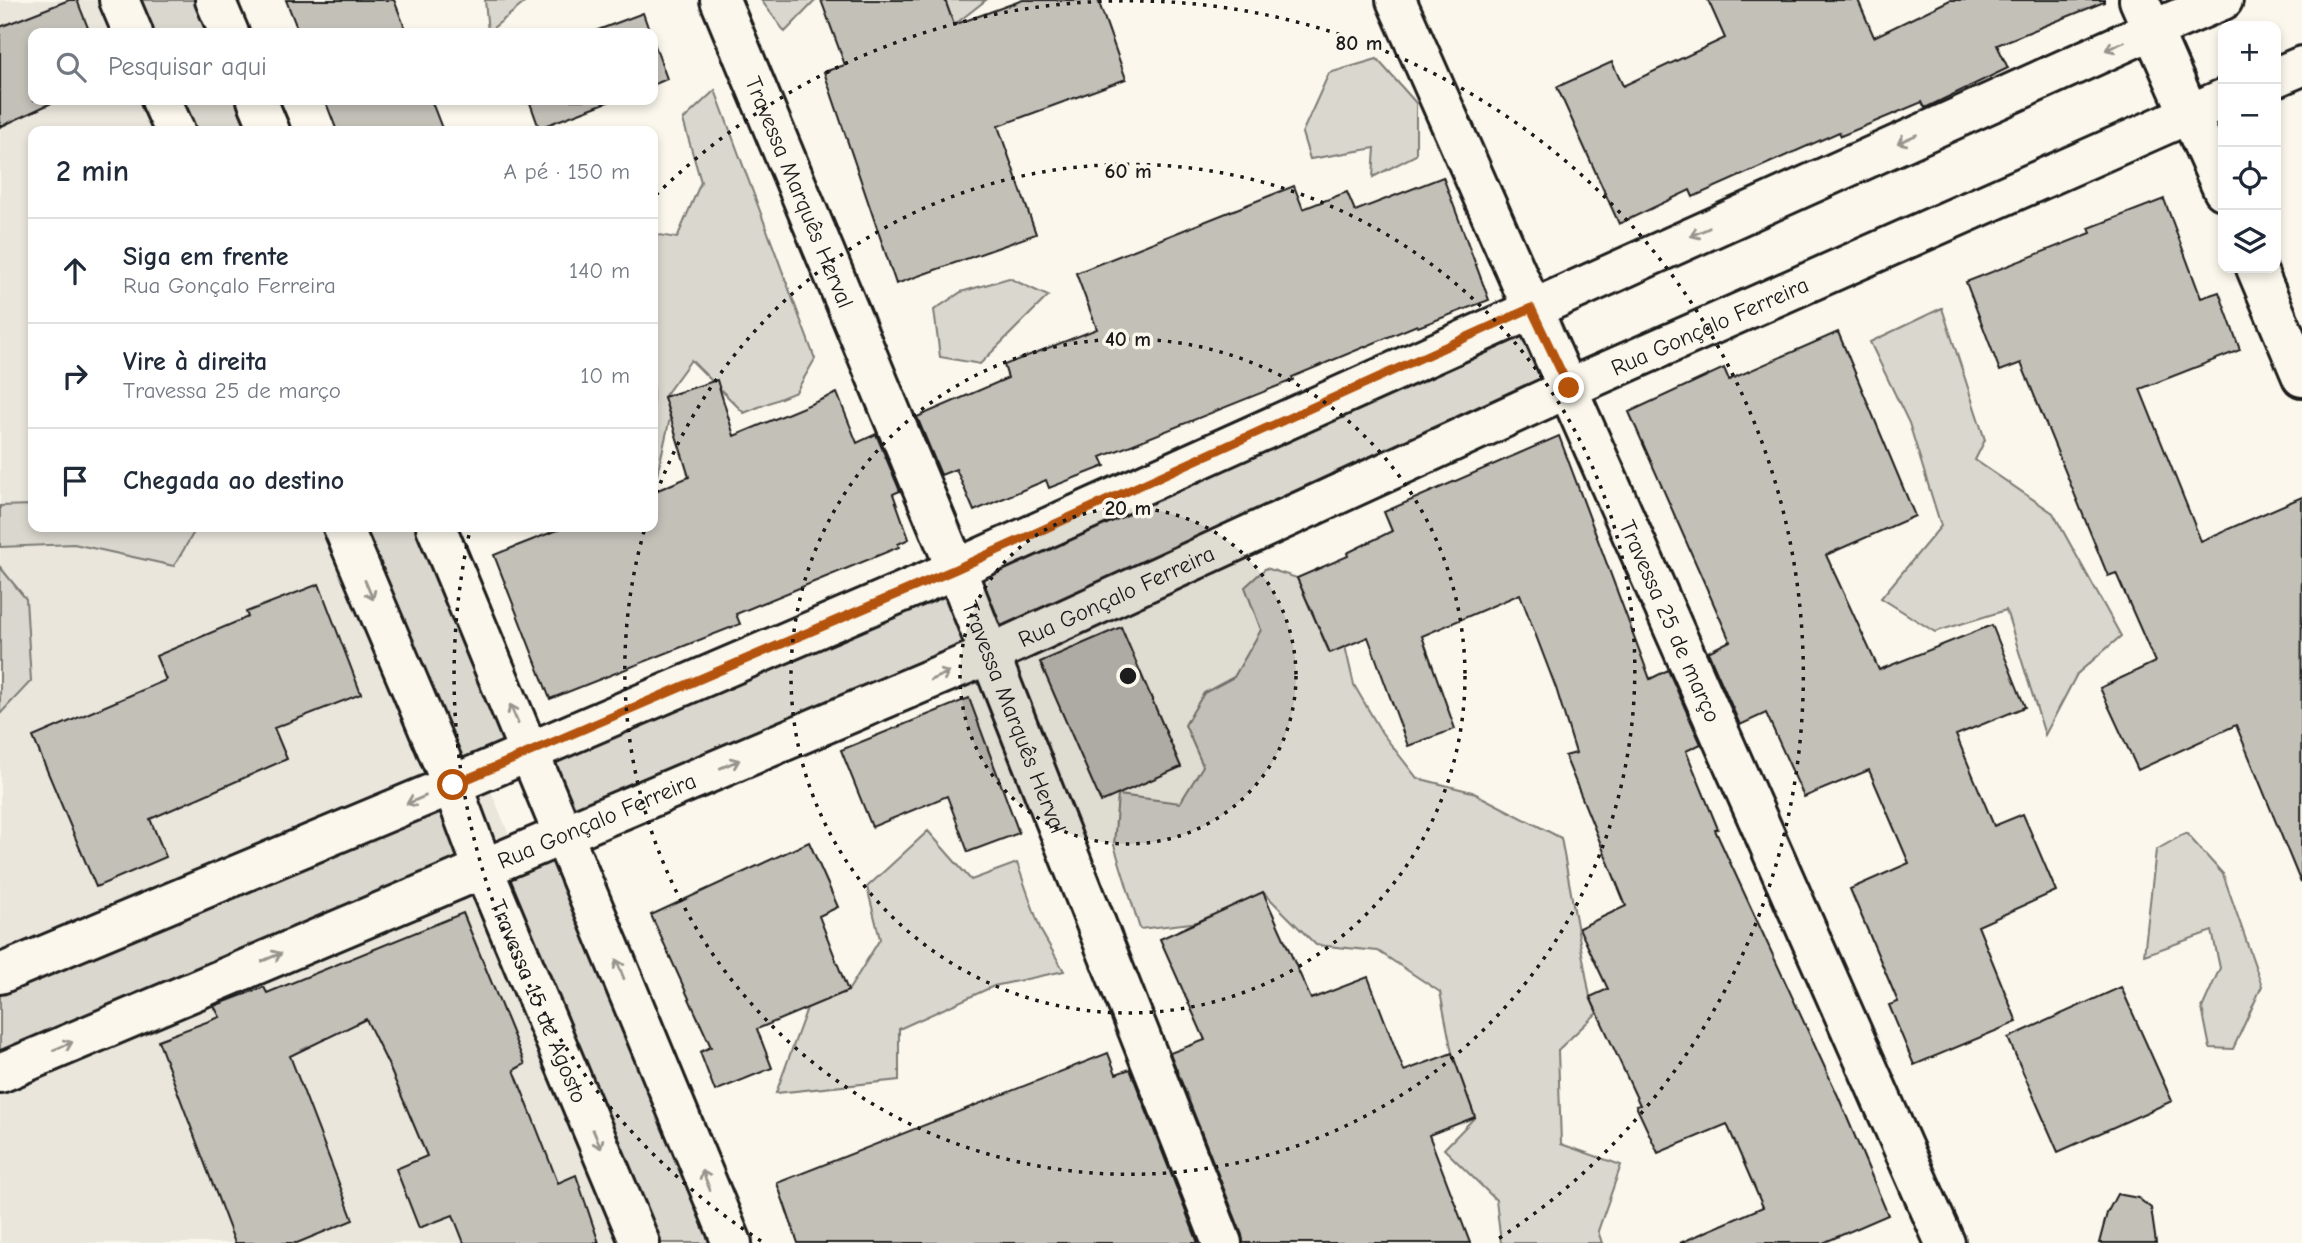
<!DOCTYPE html>
<html lang="pt">
<meta charset="utf-8">
<style>
:root{--surface:#fff;--page:#f2f2f3;--text:#1f2937;--muted:#747a83;--line:#e0e1e3}
body{margin:0;font-family:"Comic Neue",sans-serif;background:var(--page);color:var(--text)}
.controls{position:absolute;right:21px;top:21px;display:grid;overflow:hidden;border-radius:14px;box-shadow:0 4px 10px #0003}
.controls button{width:63px;height:63px;display:grid;place-items:center;padding:0;border:0;border-bottom:2px solid var(--line);background:var(--surface);color:var(--text);font:35px sans-serif}
.stop{position:absolute;width:21px;height:21px;margin:-16px;border:5px solid #b45309;border-radius:50%;background:#fff}
.stop.end{background:#b45309;border-color:#fff;box-shadow:0 2px 7px #0008}
.list{margin:0;padding:0;list-style:none}
h2{display:flex;justify-content:space-between;align-items:center;height:91px;margin:0;padding:0 28px;font-size:30px}
h2 small{font-size:23px;font-weight:400;color:var(--muted)}
.list li{display:grid;grid-template-columns:46px 1fr auto;gap:21px;align-items:center;box-sizing:border-box;height:105px;padding:0 28px;border-top:2px solid var(--line)}
.list b{display:block;font-size:26px;white-space:nowrap}
.list p{margin:0;font-size:23px;white-space:nowrap;color:var(--muted)}
.list em{font-size:23px;font-style:normal;color:var(--muted)}
.icon{flex:none;width:38px;height:38px;fill:none;stroke:currentColor;stroke-width:2;stroke-linecap:round;stroke-linejoin:round}
.map{position:relative;flex:none;width:2302px;height:1243px;overflow:hidden}
.search{position:absolute;background:var(--surface);box-shadow:0 4px 10px #0003;left:28px;top:28px;width:630px;height:77px;display:flex;align-items:center;gap:18px;box-sizing:border-box;padding:0 24px;border-radius:14px;color:var(--muted);font-size:26px}
.panel{position:absolute;background:var(--surface);box-shadow:0 4px 10px #0003;left:28px;top:126px;width:630px;height:406px;border-radius:14px}
.map>svg:first-child{display:block}
.built{fill:#eae6dc}
.green{fill:#dad7ce;stroke:#7b7a75;stroke-width:2;fill-rule:evenodd}
.building{fill:#c3c0b8;stroke:#1c1c1c;stroke-width:2}
.lines{fill:none;stroke-linecap:round;stroke-linejoin:round}
.street-casing{stroke:#1c1c1c;stroke-width:44}
.secondary-casing{stroke:#1c1c1c;stroke-width:44}
.street{stroke:#fbf7ec;stroke-width:38}
.secondary{stroke:#fbf7ec;stroke-width:38}
.oneway{stroke:#97948e}
.route{stroke:#b45309;stroke-width:9}
.ring{fill:none;stroke:#1c1c1c;stroke-width:3.5;stroke-dasharray:3.5 7}
.labels{text-anchor:middle;stroke-width:7;stroke-linejoin:round;paint-order:stroke}
.street-label{font-size:23px;fill:#1c1c1c;stroke:#fbf7ec}
.centre{fill:#1c1c1c;stroke:#fbf7ec;stroke-width:3.5}
.ring-label{font-size:21px;text-anchor:middle;font-weight:bold;fill:#1c1c1c;stroke:#fbf7ec;stroke-width:7;stroke-linejoin:round;paint-order:stroke}
</style>
<div class="map">
<svg width="2302" height="1243" viewBox="0 0 2302 1243">
<rect width="100%" height="100%" fill="#fbf7ec"/>
<filter id="ink" filterUnits="userSpaceOnUse"><feTurbulence type="fractalNoise" baseFrequency=".0143" numOctaves="2"/><feDisplacementMap in="SourceGraphic" scale="14" xChannelSelector="R" yChannelSelector="G"/><feConvolveMatrix kernelMatrix="1 2 1 2 8 2 1 2 1" color-interpolation-filters="sRGB"/></filter>
<g filter="url(#ink)">
<path class="built" d="M 0,0 L 162,0 L 176,33 L 33,33 L 33,100 L 204,100 L 217,131 L 33,131 L 33,527 L 381,527 L 679,1243 L 0,1243 Z"/>
<path class="green" d="M 119,0 L 215,0 L 229,33 L 133,33 Z
M 485,0 L 528,0 L 488,32 Z
M 761,0 L 816,0 L 785,32 Z
M 945,0 L 986,0 L 954,25 Z
M 1377,59 L 1416,103 L 1416,155 L 1373,177 L 1375,148 L 1310,159 L 1302,133 L 1329,73 Z
M 715,90 L 815,359 L 796,392 L 744,413 L 691,360 L 664,397 L 670,418 L 657,475 L 653,474 L 653,234 L 677,238 L 701,182 L 683,120 Z
M 161,100 L 257,100 L 270,131 L 175,131 Z
M 1009,278 L 1048,296 L 980,364 L 940,357 L 934,310 L 961,292 Z
M 1531,308 L 1569,388 L 565,834 L 732,1243 L 640,1243 L 483,868 L 0,1073 L 0,974 L 452,785 L 343,527 L 436,527 L 530,750 ZM 530,751 L 564,834 L 483,868 L 453,785 Z
M 1942,308 L 1985,440 L 1975,460 L 2053,513 L 2121,636 L 2077,674 L 2045,735 L 2006,610 L 1935,632 L 1881,598 L 1941,526 L 1909,423 L 1870,342 Z
M 33,505 L 33,527 L 197,527 L 174,566 L 74,544 L 0,547 L 0,506 Z
M 0,567 L 26,599 L 31,681 L 0,714 Z
M 1266,568 L 1297,578 L 1329,652 L 1345,646 L 1354,685 L 1382,733 L 1417,778 L 1472,792 L 1561,838 L 1590,997 L 1597,1013 L 1558,1050 L 1561,1144 L 1621,1165 L 1598,1231 L 1602,1243 L 1501,1243 L 1496,1200 L 1444,1149 L 1475,1117 L 1452,1053 L 1440,992 L 1378,951 L 1316,945 L 1263,892 L 1200,922 L 1140,929 L 1114,845 L 1118,795 L 1180,803 L 1203,766 L 1185,725 L 1204,693 L 1234,677 L 1261,630 L 1245,587 Z
M 928,831 L 971,880 L 1017,863 L 1041,931 L 1064,971 L 994,986 L 899,1029 L 899,1080 L 776,1093 L 807,1008 L 848,991 L 880,939 L 867,887 Z
M 2186,833 L 2223,874 L 2262,986 L 2233,1049 L 2210,1048 L 2202,1008 L 2220,968 L 2212,931 L 2144,955 L 2156,850 Z"/>
<path class="building" d="M 69,0 L 77,0 L 90,33 L 33,33 L 33,100 L 58,100 L 0,127 L 0,27 Z
M 286,0 L 394,0 L 407,33 L 299,33 Z
M 821,0 L 945,0 L 954,25 L 1023,0 L 1098,0 L 1126,79 L 998,126 L 1036,234 L 896,284 L 824,72 L 845,65 Z
M 1708,0 L 1858,0 L 1874,37 L 1950,0 L 2104,0 L 2104,2 L 1997,45 L 2008,68 L 1925,108 L 1922,102 L 1841,136 L 1839,132 L 1693,197 L 1690,190 L 1619,224 L 1557,87 L 1612,62 L 1623,86 L 1725,38 Z
M 643,13 L 650,33 L 590,33 Z
M 653,40 L 667,79 L 653,85 Z
M 325,100 L 431,100 L 443,131 L 337,131 Z
M 529,100 L 613,100 L 539,128 Z
M 1443,177 L 1489,300 L 1418,327 L 1417,325 L 1292,377 L 1293,380 L 1101,457 L 1105,466 L 1049,488 L 1046,480 L 974,511 L 956,469 L 941,475 L 917,417 L 1008,378 L 1004,365 L 1097,329 L 1076,273 L 1294,186 L 1303,209 L 1347,192 L 1355,211 Z
M 2164,199 L 2201,298 L 2219,292 L 2240,350 L 2140,389 L 2201,541 L 2302,497 L 2301,883 L 2236,725 L 2138,770 L 2100,688 L 2155,662 L 2116,573 L 2108,576 L 2021,363 L 2000,371 L 1966,282 L 2091,233 L 2089,228 Z
M 1838,332 L 1915,516 L 1826,555 L 1879,670 L 1992,625 L 2025,707 L 1956,735 L 1994,826 L 2023,814 L 2056,891 L 1978,926 L 2017,1022 L 1914,1065 L 1889,1005 L 1898,1002 L 1850,889 L 1909,863 L 1869,770 L 1804,797 L 1766,713 L 1740,725 L 1708,652 L 1730,641 L 1629,412 L 1724,368 L 1729,380 Z
M 717,380 L 734,436 L 837,393 L 857,443 L 876,434 L 900,491 L 893,494 L 909,539 L 898,544 L 899,547 L 736,614 L 740,624 L 550,699 L 494,555 L 565,527 L 653,527 L 653,492 L 689,477 L 664,397 Z
M 1559,436 L 1650,679 L 1668,670 L 1701,744 L 1686,751 L 1718,829 L 1715,830 L 1838,1096 L 1888,1215 L 1823,1243 L 1680,1243 L 1763,1207 L 1727,1124 L 1658,1153 L 1636,1106 L 1640,1105 L 1590,997 L 1608,989 L 1579,928 L 1626,906 L 1565,756 L 1576,753 L 1556,688 L 1520,594 L 1422,636 L 1455,729 L 1408,746 L 1368,637 L 1330,653 L 1297,578 L 1348,556 L 1347,553 L 1392,531 L 1384,512 Z
M 319,584 L 361,694 L 274,728 L 287,759 L 150,819 L 166,857 L 96,887 L 33,737 L 166,680 L 156,656 L 248,617 L 246,612 Z
M 1121,627 L 1181,767 L 1101,802 L 1040,662 Z
M 969,698 L 1019,833 L 968,852 L 947,796 L 872,827 L 841,750 Z
M 809,842 L 838,907 L 819,916 L 848,991 L 757,1029 L 772,1068 L 715,1091 L 700,1052 L 711,1047 L 651,915 Z
M 1263,892 L 1311,999 L 1368,977 L 1404,1071 L 1452,1053 L 1475,1117 L 1429,1135 L 1470,1243 L 1243,1243 L 1242,1235 L 1170,1053 L 1205,1040 L 1160,939 Z
M 463,913 L 525,1064 L 514,1070 L 558,1183 L 576,1175 L 599,1243 L 464,1243 L 453,1215 L 419,1228 L 396,1169 L 427,1156 L 388,1064 L 366,1019 L 290,1056 L 353,1220 L 297,1243 L 235,1243 L 158,1040 L 220,1017 L 214,1006 L 264,987 L 267,993 Z
M 2121,987 L 2172,1101 L 2058,1152 L 2008,1038 Z
M 1108,1053 L 1116,1074 L 1130,1069 L 1198,1243 L 798,1243 L 777,1183 Z
M 2117,1194 L 2138,1198 L 2151,1208 L 2156,1243 L 2099,1243 L 2107,1213 Z"/>
<g class="lines">
<g class="street-casing">
<g id="street">
<path d="M 119,0 L 133,33"/>
<path d="M 215,0 L 229,33"/>
<path id="s1" d="M 720,0 L 956,569 L 1222,1243"/>
<path id="s2" d="M 1396,0 L 1945,1243"/>
<path d="M 2139,0 L 2223,190"/>
<path d="M 161,100 L 175,131"/>
<path d="M 257,100 L 270,131"/>
<path d="M 2256,268 L 2302,377"/>
<path id="s3" d="M 343,527 L 452,785 L 483,868 L 640,1243"/>
<path d="M 436,527 L 732,1243"/>
</g>
</g>
<g class="secondary-casing">
<g id="secondary">
<path d="M 2276,77 L 2302,66"/>
<path d="M 0,974 L 452,785 L 956,569 L 2152,30 L 2223,0"/>
<path id="s4" d="M 0,1073 L 990,654 L 1569,388 L 2223,99"/>
</g>
</g>
<use href="#street" class="street"/>
<use href="#secondary" class="secondary"/>
</g>
<defs><path id="oneway-shaft" d="M-6 0H5M1.5-3L5.5 0L1.5 3" fill="none" stroke-width="1.6" stroke-linecap="round" stroke-linejoin="round" transform="scale(1.75)"/></defs>
<g class="oneway">
<use href="#oneway-shaft" transform="translate(2115 46) rotate(156)"/>
<use href="#oneway-shaft" transform="translate(1907 139) rotate(156)"/>
<use href="#oneway-shaft" transform="translate(1700 232) rotate(156)"/>
<use href="#oneway-shaft" transform="translate(369 590) rotate(67)"/>
<use href="#oneway-shaft" transform="translate(940 676) rotate(-23)"/>
<use href="#oneway-shaft" transform="translate(514 714) rotate(-113)"/>
<use href="#oneway-shaft" transform="translate(730 764) rotate(-23)"/>
<use href="#oneway-shaft" transform="translate(416 800) rotate(157)"/>
<use href="#oneway-shaft" transform="translate(272 957) rotate(-23)"/>
<use href="#oneway-shaft" transform="translate(620 969) rotate(-112)"/>
<use href="#oneway-shaft" transform="translate(63 1046) rotate(-23)"/>
<use href="#oneway-shaft" transform="translate(597 1139) rotate(67)"/>
<use href="#oneway-shaft" transform="translate(706 1180) rotate(-112)"/>
</g>
</g>
<g class="lines" filter="url(#ink)">
<path class="route" d="M 453,785 L 956,569 L 1531,308 L 1569,388"/>
</g>
<circle cx="1128" cy="676" r="168" fill="#1c1c1c" fill-opacity=".12"/>
<g class="ring">
<circle cx="1128" cy="676" r="168"/>
<circle cx="1128" cy="676" r="337"/>
<path d="M653 503A505 505 0 1 1 645 528"/>
<path d="M761 1241A674 674 0 0 1 470 530M656 195A674 674 0 1 1 1495 1241"/>
</g>
<g class="labels">
<g class="street-label">
<text dy="8" stroke="none"><textPath href="#s1" startOffset="208">Travessa Marquês Herval</textPath></text>
<text dy="8" stroke="none"><textPath href="#s4" startOffset="1866">Rua Gonçalo Ferreira</textPath></text>
<text dy="8" stroke="none"><textPath href="#s4" startOffset="1214">Rua Gonçalo Ferreira</textPath></text>
<text dy="8" stroke="none"><textPath href="#s2" startOffset="679">Travessa 25 de março</textPath></text>
<text dy="8" stroke="none"><textPath href="#s1" startOffset="775">Travessa Marquês Herval</textPath></text>
<text dy="8" stroke="none"><textPath href="#s4" startOffset="648">Rua Gonçalo Ferreira</textPath></text>
<text dy="8" stroke="none"><textPath href="#s3" startOffset="513">Travessa 15 de Agosto</textPath></text>
</g>
</g>
<circle cx="1128" cy="676" r="10" class="centre"/>
<g class="ring-label">
<text x="1359" y="50">80 m</text>
<text x="1128" y="178">60 m</text>
<text x="1128" y="346">40 m</text>
<text x="1128" y="515">20 m</text>
</g>
</svg>
<div class="controls">
<button>+</button>
<button>−</button>
<button><svg class="icon" aria-label="locate" viewBox="0 0 24 24"><circle cx="12" cy="12" r="6"/><path d="M12 2v4M12 18v4M2 12h4M18 12h4"/></svg></button>
<button><svg class="icon" aria-label="layers" viewBox="0 0 24 24"><path d="M12 4l9 5-9 5-9-5zM3 14l9 5 9-5"/></svg></button>
</div>
<div class="stop" style="left:453px;top:785px"></div>
<div class="stop end" style="left:1569px;top:388px"></div>
<div class="search"><svg class="icon" aria-label="search" viewBox="0 0 24 24"><circle cx="10" cy="10" r="6"/><path d="M15 15l6 6"/></svg>Pesquisar aqui</div>
<section class="panel">
<h2>2 min<small>A pé · 150 m</small></h2>
<ul class="list">
<li><svg class="icon" aria-label="ahead" viewBox="0 0 24 24"><path d="M12 20V5M6 11l6-6 6 6"/></svg><div><b>Siga em frente</b><p>Rua Gonçalo Ferreira</p></div><em>140 m</em></li>
<li><svg class="icon" aria-label="right" viewBox="0 0 24 24"><path d="M7 20v-9h11M14 6l5 5-5 5"/></svg><div><b>Vire à direita</b><p>Travessa 25 de março</p></div><em>10 m</em></li>
<li><svg class="icon" aria-label="arrive" viewBox="0 0 24 24"><path d="M6 21V4h12l-3 4 3 4H6"/></svg><div><b>Chegada ao destino</b></div></li>
</ul>
</section>
</div>
